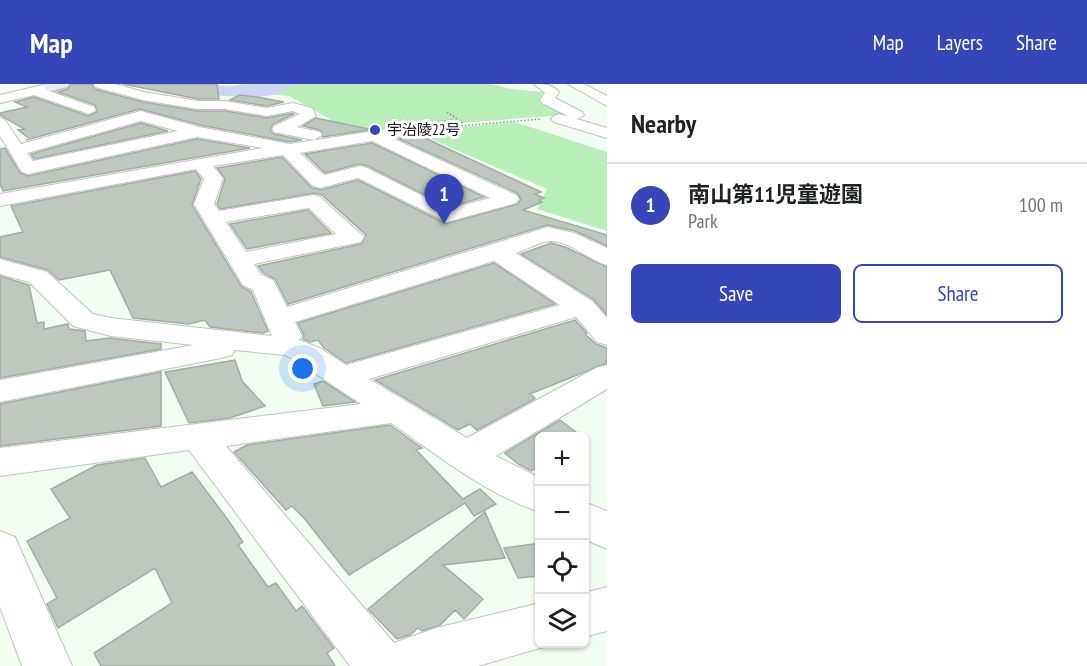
<!DOCTYPE html>
<meta charset="utf-8">
<style>
:root{--surface:#fff;--page:#f6f6f6;--text:#202124;--muted:#757577;--line:#e0e0e0;--accent:#3645b7}
body{margin:0;font-family:"PT Sans Narrow","Noto Sans JP",sans-serif;background:var(--page);color:var(--text)}
.controls{position:absolute;right:18px;bottom:18px;display:grid;overflow:hidden;border-radius:9px;box-shadow:0 2px 4px #0004}
.controls button{width:54px;height:54px;display:grid;place-items:center;padding:0;border:0;border-bottom:2px solid var(--line);background:var(--surface);color:var(--text);font:30px sans-serif}
.you{position:absolute;left:303px;top:285px;width:21px;height:21px;margin:-15px;border:4px solid #fff;border-radius:50%;background:#1a73e8;box-shadow:0 0 0 9px #1a73e833}
.badge{display:grid;place-items:center;width:39px;height:39px;border-radius:50%;background:var(--accent);color:#fff;font-size:20px;font-weight:700}
.pin{position:absolute;translate:-50% -50px;filter:drop-shadow(0 2px 3px #0008)}
.pin::after{content:'';position:absolute;top:32px;width:21px;height:18px;background:inherit;clip-path:polygon(0 0,100% 0,50% 100%)}
.list{margin:0;padding:0;list-style:none}
h2{display:flex;justify-content:space-between;align-items:center;height:78px;margin:0;padding:0 24px;font-size:26px}
h2 small{font-size:20px;font-weight:400;color:var(--muted)}
.list li{display:grid;grid-template-columns:39px 1fr auto;gap:18px;align-items:center;box-sizing:border-box;height:84px;padding:0 24px;border-top:2px solid var(--line)}
.list b{display:block;font-size:22px;white-space:nowrap}
.list p{margin:0;font-size:20px;white-space:nowrap;color:var(--muted)}
.list em{font-size:20px;font-style:normal;color:var(--muted)}
.actions{display:flex;gap:12px;padding:18px 24px}
.actions a{flex:1;padding:14px 0;border:2px solid var(--accent);border-radius:9px;text-align:center;font-size:21px;color:var(--accent)}
.actions .main{background:var(--accent);color:#fff}
.icon{flex:none;width:33px;height:33px;fill:none;stroke:currentColor;stroke-width:2;stroke-linecap:round;stroke-linejoin:round}
.map{position:relative;flex:none;width:607px;height:582px;overflow:hidden}
header{display:flex;align-items:center;gap:36px;box-sizing:border-box;height:84px;padding:0 30px;background:var(--accent);color:#fff}
header strong{font-size:28px}
nav{display:flex;gap:33px;margin-inline-start:auto;font-size:21px}
main{display:flex}
aside{flex:1;background:var(--surface)}
.map>svg:first-child{display:block}
.green{fill:#b8eeb7}
.lines{fill:none;stroke-linecap:round;stroke-linejoin:round}
.river{fill:#cdd7f5;fill-rule:evenodd}
.building{fill:#bec8be;stroke:#a2aca2;stroke-width:1.5}
.street-casing{stroke:#bbc5bb;stroke-width:2}
.secondary-casing{stroke:#bbc5bb;stroke-width:3}
.path{stroke:#8b938b;stroke-width:1.5;stroke-dasharray:1.5 2;stroke-linecap:butt}
.street{fill:#fff;fill-rule:evenodd}
.secondary{fill:#e9eeff;fill-rule:evenodd}
.poi-dot{fill:#3645b7;stroke:#fff;stroke-width:2}
.labels{text-anchor:middle;stroke-width:6;stroke-linejoin:round;paint-order:stroke}
.far-poi-label{font-size:15px;fill:#131713;stroke:#fff;text-anchor:start}
</style>
<header>
<strong>Map</strong>
<nav><a>Map</a><a>Layers</a><a>Share</a></nav>
</header>
<main>
<div class="map">
<svg width="607" height="582" viewBox="0 0 607 582">
<rect width="100%" height="100%" fill="#f3fef3"/>
<path class="green" d="M 243,0 L 491,0 L 511,5 L 543,8 L 540,17 L 567,31 L 431,41 C 420,35 402,37 391,43 L 395,47 L 361,53 L 289,12 L 218,5 Z
M 515,38 L 607,68 L 607,147 L 537,125 L 547,105 L 414,48 Z"/>
<g class="lines">
<path class="river" d="M 175,0 L 234,2 L 293,0 C 276,23 202,10 178,4 Z"/>
</g>
<path class="building" d="M 71,0 L 92,0 L 94,5 L 143,18 L 198,27 L 225,27 L 267,34 L 293,29 L 294,30 L 273,40 L 270,46 L 274,50 L 302,56 L 290,58 L 200,41 L 140,25 L 26,56 L 30,55 L 18,46 L 24,45 L 0,31 L 0,29 L 27,23 L 15,18 L 34,13 L 88,32 L 97,28 L 95,21 L 58,8 L 68,5 Z
M 123,0 L 217,0 L 219,15 L 198,15 Z
M 240,11 L 257,13 L 284,18 L 267,22 L 230,16 Z
M 316,34 L 368,45 L 380,44 L 323,53 L 320,46 L 303,42 Z
M 452,36 L 454,49 L 427,55 L 541,108 L 535,110 L 544,114 L 539,116 L 542,118 L 523,126 L 607,151 L 607,162 L 575,147 L 547,141 L 288,220 L 275,195 L 263,189 L 258,182 L 361,160 L 366,151 L 322,111 L 314,109 L 220,125 L 217,120 L 225,95 L 217,84 L 282,73 L 312,104 L 321,106 L 358,96 L 446,140 L 518,120 L 521,115 L 517,109 L 399,55 L 406,53 L 410,49 L 408,44 L 403,42 Z
M 141,39 L 168,47 L 34,75 L 31,70 Z
M 197,55 L 250,64 L 3,107 L 0,100 L 0,65 L 5,64 L 20,89 L 28,92 Z
M 372,59 L 484,113 L 449,123 L 368,82 L 359,80 L 325,89 L 305,70 Z
M 195,87 L 201,95 L 192,121 L 241,202 L 251,208 L 268,247 L 263,249 L 210,243 L 205,236 L 189,240 L 133,234 L 110,186 L 59,196 L 48,186 L 0,173 L 0,153 L 23,148 L 11,122 Z
M 308,126 L 331,149 L 247,165 L 230,140 Z
M 551,159 L 565,163 L 607,183 L 607,231 L 593,215 L 521,170 Z
M 494,179 L 555,220 L 346,279 L 324,264 L 318,256 L 310,258 L 303,255 L 304,251 L 298,239 Z
M 0,192 L 29,201 L 37,239 L 44,238 L 44,245 L 68,240 L 69,245 L 85,247 L 86,257 L 109,254 L 161,260 L 161,265 L 0,294 Z
M 575,236 L 587,249 L 585,250 L 596,260 L 607,264 L 607,279 L 530,310 L 535,314 L 533,316 L 477,346 L 470,340 L 458,346 L 375,296 Z
M 235,276 L 242,297 L 265,322 L 230,334 L 189,339 L 165,288 Z
M 161,288 L 161,342 L 0,362 L 0,320 Z
M 323,297 L 355,318 L 323,322 L 314,300 Z
M 560,336 L 581,352 L 540,352 L 540,382 L 531,387 L 518,380 L 505,369 Z
M 390,341 L 422,364 L 416,366 L 463,415 L 480,405 L 496,420 L 474,432 L 465,419 L 349,491 L 304,434 L 292,422 L 286,426 L 234,368 L 247,361 Z
M 145,374 L 161,403 L 192,388 L 228,436 L 243,458 L 238,461 L 268,503 L 276,499 L 296,527 L 302,522 L 334,564 L 327,569 L 335,582 L 101,582 L 94,569 L 172,519 L 155,484 L 58,544 L 47,520 L 57,514 L 27,457 L 70,434 L 51,405 L 97,381 Z
M 485,428 L 505,474 L 443,481 L 483,515 L 464,535 L 455,526 L 440,541 L 422,547 L 418,544 L 410,551 L 397,555 L 368,525 Z
M 540,459 L 540,492 L 518,494 L 504,464 Z"/>
<g class="lines">
<g class="street-casing">
<path id="street" d="M 47,0 L 56,0 L 58,3 L 49,7 L 94,23 L 96,26 L 89,30 L 34,11 L 0,19 L 0,11 Z
M 94,0 L 115,0 L 144,8 L 198,17 L 225,17 L 267,24 L 293,19 L 312,24 L 316,32 L 297,43 L 320,48 L 322,51 L 314,56 L 274,48 L 272,45 L 274,42 L 300,30 L 293,27 L 267,32 L 225,25 L 198,25 L 143,16 L 95,3 Z
M 534,0 C 544,0 552,0 559,8 L 555,14 L 582,28 L 584,31 L 577,35 L 607,44 L 607,54 L 554,38 L 551,35 L 554,32 L 559,30 L 570,33 L 542,19 L 540,16 L 545,9 Z
M 568,0 L 584,0 L 607,12 L 607,22 Z
M 141,27 L 199,43 L 290,60 L 400,43 L 406,45 L 408,48 L 406,51 L 392,54 L 516,111 L 519,115 L 516,119 L 447,138 L 358,94 L 320,104 L 313,102 L 283,71 L 213,82 L 223,94 L 214,120 L 219,127 L 313,111 L 320,113 L 364,153 L 361,158 L 254,180 L 261,191 L 273,196 L 287,223 L 548,143 L 574,149 L 607,164 L 607,181 C 588,176 572,158 551,157 C 541,157 526,166 516,169 L 592,217 L 607,234 L 607,261 L 597,258 L 576,233 L 369,295 L 467,354 L 596,284 L 607,281 L 607,305 L 496,372 L 540,394 L 540,428 C 485,410 438,371 391,339 L 226,362 L 394,559 L 436,544 L 540,519 L 540,560 L 554,560 L 478,582 L 350,582 L 189,366 L 0,392 L 0,364 L 361,320 L 298,278 L 285,271 L 235,266 L 232,271 L 221,274 L 0,318 L 0,296 L 194,261 L 111,252 L 73,242 L 29,198 L 0,190 L 0,175 L 47,188 L 93,230 L 111,234 L 272,252 L 253,206 L 243,201 L 194,120 L 204,95 L 196,85 L 0,122 L 0,110 L 263,64 L 197,53 L 28,90 L 22,88 L 0,52 L 0,34 L 5,36 L 21,60 ZM 141,37 L 178,47 L 33,77 L 27,69 ZM 372,57 L 490,114 L 449,125 L 367,84 L 360,82 L 324,91 L 300,69 ZM 309,124 L 336,150 L 246,168 L 226,138 ZM 494,177 L 560,221 L 346,281 L 320,264 L 299,256 L 302,252 L 295,238 Z
M 584,418 L 607,427 L 607,465 L 584,455 Z
M 0,447 L 15,453 L 72,582 L 22,582 L 0,523 Z
M 607,503 L 607,547 L 584,553 L 584,509 Z"/>
</g>
<g class="secondary-casing">
<path id="secondary" d="M 46,0 L 69,0 L 67,3 L 51,7 L 46,6 L 44,3 Z"/>
</g>
<path class="path" d="M 447,28 L 463,39
M 416,46 L 540,35"/>
<use href="#street" class="street"/>
<use href="#secondary" class="secondary"/>
</g>
<circle class="poi-dot" cx="375" cy="46" r="6"/>
<g class="labels">
<g class="far-poi-label">
<text x="387" y="51">宇治陵22号</text>
</g>
</g>
</svg>
<div class="controls">
<button>+</button>
<button>−</button>
<button><svg class="icon" aria-label="locate" viewBox="0 0 24 24"><circle cx="12" cy="12" r="6"/><path d="M12 2v4M12 18v4M2 12h4M18 12h4"/></svg></button>
<button><svg class="icon" aria-label="layers" viewBox="0 0 24 24"><path d="M12 4l9 5-9 5-9-5zM3 14l9 5 9-5"/></svg></button>
</div>
<div class="you"></div>
<div class="pin badge" style="left:444px;top:140px">1</div>
</div>
<aside>
<h2>Nearby<small></small></h2>
<ul class="list">
<li><span class="badge">1</span><div><b>南山第11児童遊園</b><p>Park</p></div><em>100 m</em></li>
</ul>
<div class="actions"><a class="main">Save</a><a>Share</a></div>
</aside>
</main>
